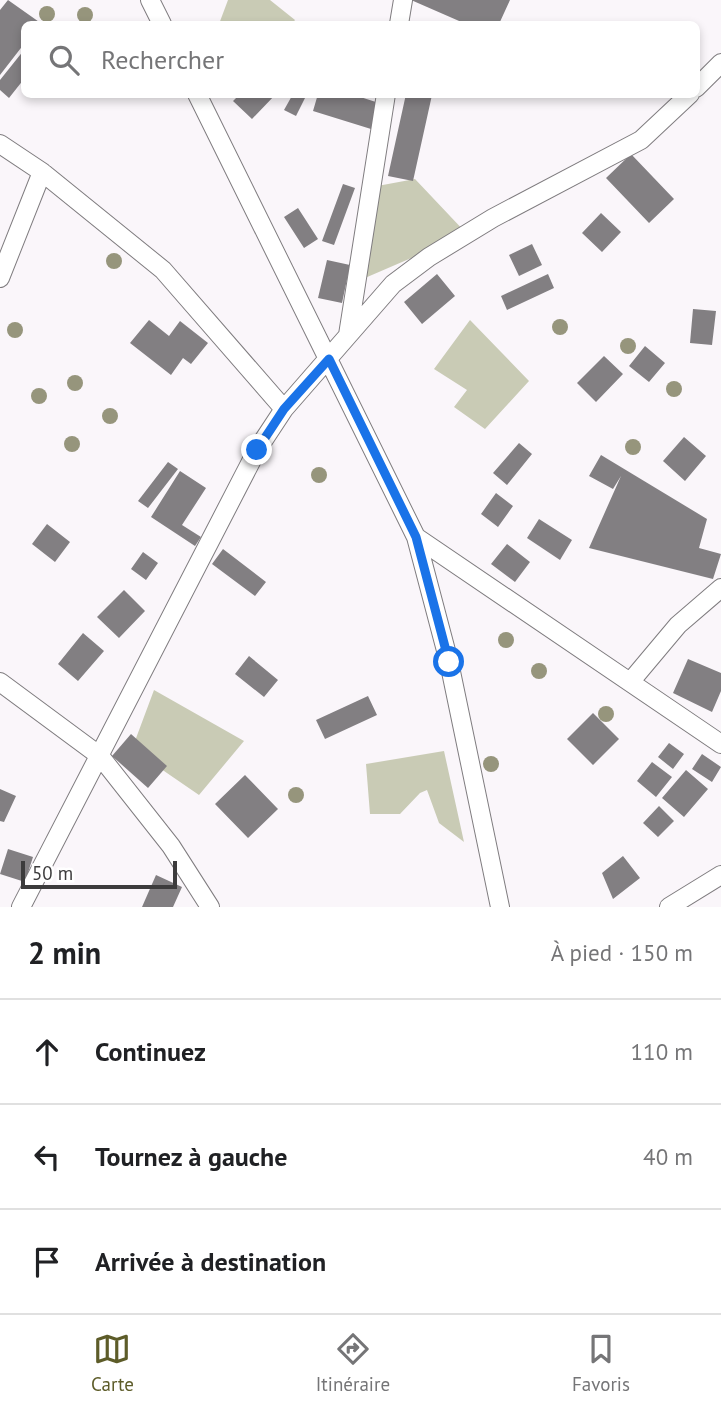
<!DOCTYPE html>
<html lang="fr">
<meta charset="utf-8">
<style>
:root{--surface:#fff;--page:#f2f2f2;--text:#202124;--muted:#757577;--line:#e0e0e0;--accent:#5d5c29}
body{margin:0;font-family:"PT Sans",sans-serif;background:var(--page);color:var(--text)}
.scale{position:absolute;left:21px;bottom:18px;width:156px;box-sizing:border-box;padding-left:7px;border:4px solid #3c3b3c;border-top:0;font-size:19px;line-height:24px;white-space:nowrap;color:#3c3b3c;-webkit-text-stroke:5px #fff;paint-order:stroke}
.stop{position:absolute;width:21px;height:21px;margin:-16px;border:5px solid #1a73e8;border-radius:50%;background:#fff}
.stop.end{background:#1a73e8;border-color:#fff;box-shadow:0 2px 7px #0008}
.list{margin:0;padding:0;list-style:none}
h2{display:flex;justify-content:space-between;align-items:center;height:91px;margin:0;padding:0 28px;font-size:30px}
h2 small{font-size:23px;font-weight:400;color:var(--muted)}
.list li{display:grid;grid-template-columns:46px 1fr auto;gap:21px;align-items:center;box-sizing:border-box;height:105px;padding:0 28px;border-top:2px solid var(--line)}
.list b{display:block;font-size:26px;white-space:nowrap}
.list em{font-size:23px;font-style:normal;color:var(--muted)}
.icon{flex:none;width:38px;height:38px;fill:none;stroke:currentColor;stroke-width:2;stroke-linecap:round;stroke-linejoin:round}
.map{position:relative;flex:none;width:721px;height:907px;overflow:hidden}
.search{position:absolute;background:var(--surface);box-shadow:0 4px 10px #0003;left:21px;right:21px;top:21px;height:77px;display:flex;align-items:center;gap:18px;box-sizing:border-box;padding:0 24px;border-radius:10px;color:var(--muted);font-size:26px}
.sheet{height:406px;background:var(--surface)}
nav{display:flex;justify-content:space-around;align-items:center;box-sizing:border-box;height:98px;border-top:2px solid var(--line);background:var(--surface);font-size:19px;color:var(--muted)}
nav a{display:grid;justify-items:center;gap:4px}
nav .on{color:var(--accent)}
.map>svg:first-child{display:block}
.green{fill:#c9cbb5}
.building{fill:#827f82}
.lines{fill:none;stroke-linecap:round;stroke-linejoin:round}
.minor-casing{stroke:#7f7c7f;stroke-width:20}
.minor{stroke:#fff;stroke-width:18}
.tree{fill:#96957c}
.route{stroke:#1a73e8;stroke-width:9}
</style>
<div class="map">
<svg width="721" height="907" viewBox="0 0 721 907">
<rect width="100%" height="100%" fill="#faf6fa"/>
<path class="green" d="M 228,0 L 270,0 L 295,20 L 292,24 L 219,24 Z
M 415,179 L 467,234 L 358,281 L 372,187 Z
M 470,320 L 529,381 L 485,429 L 454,407 L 467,390 L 434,369 Z
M 154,690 L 244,741 L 199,795 L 132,749 Z
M 444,751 L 464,842 L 439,823 L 427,790 L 420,793 L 400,814 L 370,814 L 366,764 Z"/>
<path class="building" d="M 8,0 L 42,24 L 24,24 L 24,44 L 0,75 L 0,10 Z
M 411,0 L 510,0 L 499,24 L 466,24 Z
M 24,50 L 24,79 L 9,98 L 0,90 L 0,80 Z
M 240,94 L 276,94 L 252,119 L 233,101 Z
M 293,94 L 307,94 L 296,116 L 284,110 Z
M 318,94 L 351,94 L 379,103 L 371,129 L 313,111 Z
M 406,94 L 432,95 L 413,181 L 388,176 Z
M 631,154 L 674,199 L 649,223 L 606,178 Z
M 343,184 L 355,188 L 334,245 L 322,241 Z
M 298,208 L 318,239 L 304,248 L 284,217 Z
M 601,213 L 621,232 L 602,252 L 582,233 Z
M 532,244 L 542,265 L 519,276 L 509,255 Z
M 327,260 L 350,265 L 342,303 L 318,298 Z
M 437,274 L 455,296 L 422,324 L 404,302 Z
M 548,274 L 554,288 L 507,310 L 501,296 Z
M 693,309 L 716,311 L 712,345 L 690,343 Z
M 149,320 L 169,336 L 180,321 L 208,343 L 191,364 L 183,358 L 171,375 L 130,343 Z
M 645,346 L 665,363 L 649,382 L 629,366 Z
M 604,356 L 623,374 L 596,402 L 577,383 Z
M 684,437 L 706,456 L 685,481 L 663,461 Z
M 519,443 L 532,454 L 507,485 L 493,473 Z
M 601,455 L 707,519 L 699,548 L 721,554 L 713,579 L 589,548 L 621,476 L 613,489 L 589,476 Z
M 168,462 L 178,469 L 148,508 L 138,501 Z
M 180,471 L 206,488 L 182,525 L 201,537 L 195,546 L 151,517 Z
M 496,493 L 513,506 L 498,527 L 481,514 Z
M 539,519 L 572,540 L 560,560 L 527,538 Z
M 47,524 L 70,542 L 55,562 L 32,544 Z
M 507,544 L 530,562 L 515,582 L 491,564 Z
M 223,549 L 266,582 L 255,596 L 212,564 Z
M 143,552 L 158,563 L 146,580 L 131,569 Z
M 124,590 L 145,611 L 119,638 L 97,617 Z
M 83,633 L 104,651 L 78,681 L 58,664 Z
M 249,656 L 278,680 L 264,697 L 235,674 Z
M 688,659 L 721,673 L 721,691 L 712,712 L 673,693 Z
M 368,696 L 377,715 L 325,739 L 316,720 Z
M 593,713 L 619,739 L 593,765 L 567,739 Z
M 131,734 L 167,766 L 148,788 L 112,756 Z
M 669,743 L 684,754 L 673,769 L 658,757 Z
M 702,754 L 721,767 L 712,782 L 692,769 Z
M 652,762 L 672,777 L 656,797 L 637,781 Z
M 686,770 L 708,789 L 684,817 L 662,798 Z
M 245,775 L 278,809 L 248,838 L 215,804 Z
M 0,789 L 16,796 L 4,822 L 0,821 Z
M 659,806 L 674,821 L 658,837 L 643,823 Z
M 8,849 L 33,857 L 25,882 L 0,874 Z
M 623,856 L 640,878 L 613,899 L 602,873 Z
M 156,875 L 182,887 L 173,907 L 142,907 Z"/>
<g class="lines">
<g class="minor-casing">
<path id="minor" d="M 150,0 L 162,24
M 399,24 L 403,0
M 696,88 L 721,63
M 197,94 L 416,537 L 449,662 L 500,907
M 0,144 L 42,172 L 163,270 L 284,409
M 0,278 L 42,172
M 348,335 L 386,94
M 416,537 L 721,744
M 631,681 L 678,625 L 721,588
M 0,682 L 100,756 L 171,846 L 210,907
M 21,907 L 257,450 L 284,409 L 393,284 L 429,257 L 493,218 L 641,140 L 690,94
M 669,907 L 721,875"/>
</g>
<use href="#minor" class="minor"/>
</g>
<g class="tree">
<circle cx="47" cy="14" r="8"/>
<circle cx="85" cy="15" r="8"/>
<circle cx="114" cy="261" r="8"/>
<circle cx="560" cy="327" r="8"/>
<circle cx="15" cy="330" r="8"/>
<circle cx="628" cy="346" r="8"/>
<circle cx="75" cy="383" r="8"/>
<circle cx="674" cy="389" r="8"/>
<circle cx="39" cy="396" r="8"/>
<circle cx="110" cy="416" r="8"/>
<circle cx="72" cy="444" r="8"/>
<circle cx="633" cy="447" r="8"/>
<circle cx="319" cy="475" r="8"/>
<circle cx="506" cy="640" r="8"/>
<circle cx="539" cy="671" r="8"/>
<circle cx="606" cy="714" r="8"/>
<circle cx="491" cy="764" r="8"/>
<circle cx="296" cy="795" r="8"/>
</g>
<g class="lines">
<path class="route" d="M 257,450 L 284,409 L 329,359 L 416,537 L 449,662"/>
</g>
</svg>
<div class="scale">50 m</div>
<div class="stop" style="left:449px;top:662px"></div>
<div class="stop end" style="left:257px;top:450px"></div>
<div class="search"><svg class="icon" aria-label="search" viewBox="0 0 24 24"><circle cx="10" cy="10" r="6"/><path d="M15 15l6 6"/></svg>Rechercher</div>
</div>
<section class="sheet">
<h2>2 min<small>À pied · 150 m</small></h2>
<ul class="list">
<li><svg class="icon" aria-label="ahead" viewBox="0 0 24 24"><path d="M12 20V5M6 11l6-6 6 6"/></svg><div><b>Continuez</b></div><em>110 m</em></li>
<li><svg class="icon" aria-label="left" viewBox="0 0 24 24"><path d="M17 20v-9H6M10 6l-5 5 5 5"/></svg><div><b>Tournez à gauche</b></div><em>40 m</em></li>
<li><svg class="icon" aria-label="arrive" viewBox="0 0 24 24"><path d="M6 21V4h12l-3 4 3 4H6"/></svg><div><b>Arrivée à destination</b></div></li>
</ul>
</section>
<nav>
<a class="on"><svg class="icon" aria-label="map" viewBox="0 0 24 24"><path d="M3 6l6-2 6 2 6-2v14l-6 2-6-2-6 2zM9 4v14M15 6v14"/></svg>Carte</a>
<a><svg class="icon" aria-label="directions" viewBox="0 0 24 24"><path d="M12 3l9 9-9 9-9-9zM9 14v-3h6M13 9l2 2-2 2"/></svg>Itinéraire</a>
<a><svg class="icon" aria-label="saved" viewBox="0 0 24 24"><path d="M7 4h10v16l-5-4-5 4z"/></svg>Favoris</a>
</nav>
